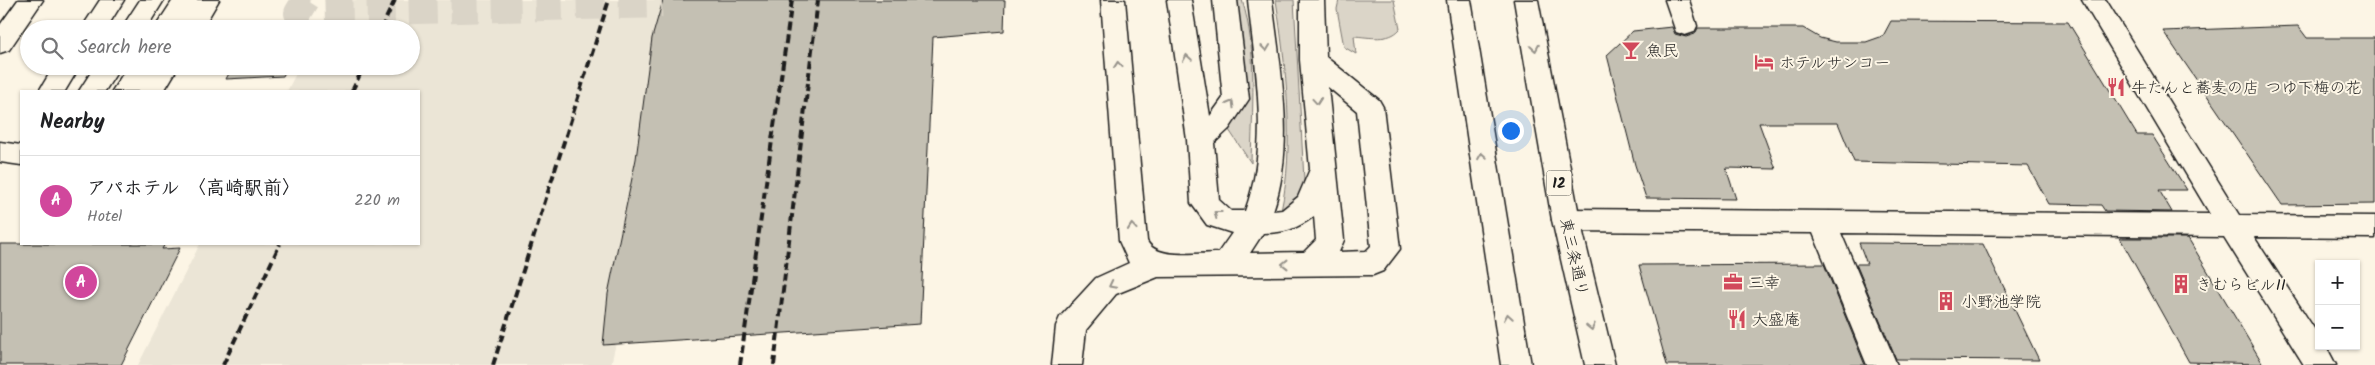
<!DOCTYPE html>
<meta charset="utf-8">
<style>
:root{--surface:#fff;--page:#f6f6f6;--text:#202124;--muted:#757577;--line:#e0e0e0;--accent:#7c3aed}
body{margin:0;font-family:Kalam,"Klee One",sans-serif;background:var(--page);color:var(--text)}
.controls{position:absolute;right:15px;bottom:15px;display:grid;overflow:hidden;border-radius:0px;box-shadow:0 1px 4px #0004}
.controls button{width:45px;height:45px;display:grid;place-items:center;padding:0;border:0;border-bottom:1px solid var(--line);background:var(--surface);color:var(--text);font:25px sans-serif}
.you{position:absolute;left:1510px;top:130px;width:18px;height:18px;margin:-12px;border:4px solid #fff;border-radius:50%;background:#1a73e8;box-shadow:0 0 0 8px #1a73e833}
.badge{display:grid;place-items:center;width:32px;height:32px;border-radius:50%;background:var(--accent);color:#fff;font-size:16px;font-weight:700}
.pin{position:absolute;translate:-50% -50%;border:2px solid #fff;box-shadow:0 1px 5px #0006}
.list{margin:0;padding:0;list-style:none}
h2{display:flex;justify-content:space-between;align-items:center;height:65px;margin:0;padding:0 20px;font-size:21px}
h2 small{font-size:16px;font-weight:400;color:var(--muted)}
.list li{display:grid;grid-template-columns:32px 1fr auto;gap:15px;align-items:center;box-sizing:border-box;height:90px;padding:0 20px;border-top:1px solid var(--line)}
.list b{display:block;font-size:19px;white-space:nowrap}
.list p{margin:0;font-size:16px;white-space:nowrap;color:var(--muted)}
.list em{font-size:16px;font-style:normal;color:var(--muted)}
.icon{flex:none;width:28px;height:28px;fill:none;stroke:currentColor;stroke-width:2;stroke-linecap:round;stroke-linejoin:round}
.map{position:relative;flex:none;width:2375px;height:365px;overflow:hidden}
.search{position:absolute;background:var(--surface);box-shadow:0 1px 4px #0004;left:20px;top:20px;width:400px;height:55px;display:flex;align-items:center;gap:12px;box-sizing:border-box;padding:0 18px;border-radius:28px;color:var(--muted);font-size:19px}
.panel{position:absolute;background:var(--surface);box-shadow:0 1px 4px #0004;left:20px;top:90px;width:400px;height:155px;border-radius:0px}
.map>svg:first-child{display:block}
.built{fill:#ebe5d6}
.green{fill:#dbd5c8;stroke:#7c7872}
.building{fill:#c4c0b3;stroke:#1c1c1c}
.lines{fill:none;stroke-linecap:round;stroke-linejoin:round}
.minor-tunnel{stroke:#dad4c7;stroke-width:28;stroke-dasharray:28 14;stroke-linecap:butt}
.minor-casing{stroke:#1c1c1c;stroke-width:3}
.major-casing{stroke:#1c1c1c;stroke-width:3}
.minor{fill:#fcf5e5;fill-rule:evenodd}
.major{fill:#fcf5e5;fill-rule:evenodd}
.rail{stroke:#1c1c1c;stroke-width:4;stroke-dasharray:8 4;stroke-linecap:butt}
.oneway{stroke:#97938b}
.labels{text-anchor:middle;stroke-width:4;stroke-linejoin:round;paint-order:stroke}
.shield{fill:#fcf5e5;stroke:#5f5d58;stroke-width:1}
.shield-label{font-size:15px;font-weight:bold;fill:#1c1c1c}
.poi-label{font-size:16px;fill:#1c1c1c;stroke:#fcf5e5;text-anchor:start}
.street-label{font-size:16px;fill:#1c1c1c;stroke:#fcf5e5}
</style>
<div class="map">
<svg width="2375" height="365" viewBox="0 0 2375 365">
<rect width="100%" height="100%" fill="#fcf5e5"/>
<filter id="ink" filterUnits="userSpaceOnUse"><feTurbulence type="fractalNoise" baseFrequency=".02" numOctaves="2"/><feDisplacementMap in="SourceGraphic" scale="10" xChannelSelector="R" yChannelSelector="G"/><feConvolveMatrix kernelMatrix="1 2 1 2 8 2 1 2 1" color-interpolation-filters="sRGB"/></filter>
<g filter="url(#ink)">
<path class="built" d="M 336,0 L 693,0 L 611,365 L 138,365 L 200,244 L 419,244 L 419,91 L 287,91 L 300,66 L 411,66 L 411,29 L 320,29 Z"/>
<path class="green" d="M 1235,0 L 1242,0 C 1258,49 1252,112 1251,163 L 1227,127 C 1234,85 1245,42 1235,0 Z
M 1276,0 L 1294,0 L 1304,180 C 1303,200 1296,201 1281,211 C 1295,147 1286,65 1276,0 Z
M 1339,0 L 1394,0 L 1400,29 C 1389,42 1369,37 1354,36 L 1356,54 L 1344,47 L 1337,9 Z"/>
<path class="building" d="M 663,0 L 1005,0 L 1004,31 L 933,37 L 920,324 L 603,345 L 608,294 L 636,159 L 652,38 Z
M 1891,21 L 2068,22 L 2137,135 L 2152,135 L 2187,190 L 2159,190 L 2172,212 L 2105,211 L 2101,205 L 2049,204 L 2028,166 L 1854,162 L 1838,123 L 1759,123 L 1776,169 L 1726,168 L 1736,199 L 1646,198 L 1635,165 L 1607,55 L 1633,31 L 1672,27 L 1675,34 L 1686,37 L 1695,34 L 1698,28 L 1803,28 L 1820,38 L 1836,42 L 1866,42 L 1883,36 Z
M 2298,26 L 2307,38 L 2375,38 L 2375,204 L 2282,205 L 2163,31 Z
M 233,66 L 288,66 L 283,76 L 226,79 Z
M 2120,238 L 2188,238 L 2263,364 L 2189,362 Z
M 1859,243 L 1983,244 L 2039,360 L 1896,359 L 1856,264 L 1867,264 Z
M 0,244 L 165,244 L 162,249 L 180,248 L 121,365 L 0,365 Z
M 1824,264 L 1865,365 L 1667,365 L 1639,265 Z"/>
<g class="lines">
<path class="minor-tunnel" d="M 306,0 L 298,13 L 662,4"/>
<g class="minor-casing">
<path id="minor" d="M 18,0 L 43,0 L 9,50 L 0,53 L 0,25 Z
M 100,0 L 124,0 L 106,29 L 81,29 Z
M 140,0 L 164,0 L 146,29 L 121,29 Z
M 173,0 L 219,0 L 202,29 L 154,29 Z
M 1101,0 L 1125,0 L 1147,241 C 1156,260 1199,253 1218,253 L 1232,233 L 1207,225 L 1191,203 L 1187,140 L 1167,0 L 1191,0 L 1210,116 L 1223,98 L 1213,0 L 1237,0 L 1249,99 L 1229,129 L 1214,143 L 1219,200 L 1231,211 L 1245,211 C 1270,144 1255,68 1248,0 L 1272,0 C 1280,67 1296,145 1273,211 L 1282,210 L 1298,197 L 1310,169 L 1300,60 L 1300,0 L 1324,0 L 1326,57 L 1379,100 L 1383,107 L 1400,249 L 1383,271 L 1373,275 L 1158,277 L 1116,294 L 1086,330 L 1082,365 L 1052,365 L 1056,326 L 1060,317 L 1096,278 L 1129,263 L 1119,241 ZM 1328,87 L 1357,111 L 1371,246 L 1366,251 L 1339,252 L 1344,240 ZM 1314,216 L 1316,240 L 1304,252 L 1250,253 L 1263,233 C 1284,233 1297,229 1314,216 Z
M 1665,0 L 1689,0 L 1697,26 L 1694,32 L 1685,35 L 1676,32 Z
M 2082,0 L 2106,0 L 2239,215 L 2375,216 L 2375,238 L 2254,237 L 2319,336 L 2319,346 L 2326,346 L 2336,365 L 2304,365 L 2224,237 L 1841,233 L 1897,365 L 1867,365 L 1813,233 L 1566,231 L 1556,228 L 1552,220 L 1556,212 L 1566,209 L 2210,214 Z
M 54,66 L 80,66 L 65,91 L 39,91 Z
M 95,66 L 121,66 L 105,91 L 79,91 Z
M 128,66 L 179,66 L 164,91 L 112,91 Z
M 0,142 L 21,145 L 21,165 L 0,162 Z"/>
</g>
<g class="major-casing">
<path id="major" d="M 1447,0 L 1471,0 L 1531,365 L 1501,365 Z
M 1514,0 L 1538,0 L 1580,220 L 1615,365 L 1585,365 L 1552,220 Z"/>
</g>
<use href="#minor" class="minor"/>
<use href="#major" class="major"/>
<path class="rail" d="M 381,29 L 395,0
M 352,91 L 364,66
M 223,365 L 280,244
M 493,365 L 609,0
M 740,365 L 792,0
M 774,365 L 818,0"/>
</g>
<defs><path id="oneway-chevron" d="M-2-3.5L2.5 0L-2 3.5" fill="none" stroke-width="1.6" stroke-linecap="round" stroke-linejoin="round" transform="scale(1.25)"/></defs>
<g class="oneway">
<use href="#oneway-chevron" transform="translate(1266 48) rotate(84)"/>
<use href="#oneway-chevron" transform="translate(1535 48) rotate(80)"/>
<use href="#oneway-chevron" transform="translate(1187 58) rotate(-99)"/>
<use href="#oneway-chevron" transform="translate(1118 65) rotate(-95)"/>
<use href="#oneway-chevron" transform="translate(1317 101) rotate(85)"/>
<use href="#oneway-chevron" transform="translate(1231 104) rotate(-60)"/>
<use href="#oneway-chevron" transform="translate(1482 156) rotate(-99)"/>
<use href="#oneway-chevron" transform="translate(1217 214) rotate(-142)"/>
<use href="#oneway-chevron" transform="translate(1132 227) rotate(-95)"/>
<use href="#oneway-chevron" transform="translate(1285 264) rotate(180)"/>
<use href="#oneway-chevron" transform="translate(1112 285) rotate(153)"/>
<use href="#oneway-chevron" transform="translate(1508 317) rotate(-99)"/>
<use href="#oneway-chevron" transform="translate(1591 327) rotate(77)"/>
</g>
</g>
<defs>
<g id="bar-bare" transform="scale(1.5)"><path d="M-6-5H6L.8 .8V4.5H3.5V6h-7V4.5H-.8V.8Z" fill="#d1495b" stroke="#fcf5e5" stroke-width="2.5" paint-order="stroke"/></g>
<g id="hotel-bare" transform="scale(1.5)"><path d="M-6-4.5h1.5V1H6V5H4.5V3h-9V5H-6ZM-4 0a1.8 1.8 0 1 1 3.6 0ZM.5 0V-2.5h3Q6-2.5 6 0Z" fill="#d1495b" stroke="#fcf5e5" stroke-width="2.5" paint-order="stroke"/></g>
<g id="restaurant-bare" transform="scale(1.5)"><path d="M-5-6h1v4h1v-4h1v4h1v-4h1v5L-1.5 .5V6h-2V.5L-5-1ZM5-6V6H3V1.5H1.5Q1.5-4 5-6Z" fill="#d1495b" stroke="#fcf5e5" stroke-width="2.5" paint-order="stroke"/></g>
<g id="office-bare" transform="scale(1.5)"><path d="M-6-3h4V-5.5h4V-3h4V5H-6ZM-1-4.5V-3h2v-1.5ZM-6 0V1H6V0Z" fill="#d1495b" stroke="#fcf5e5" stroke-width="2.5" paint-order="stroke"/></g>
<g id="building-bare" transform="scale(1.5)"><path d="M-4-6H4V6H1V3H-1V6H-4ZM-2.5-4.3h1.7v1.8h-1.7ZM.8-4.3h1.7v1.8H.8ZM-2.5-1h1.7V.8h-1.7ZM.8-1h1.7V.8H.8Z" fill="#d1495b" stroke="#fcf5e5" stroke-width="2.5" paint-order="stroke"/></g>
</defs>
<g fill-rule="evenodd">
<use href="#bar-bare" x="1631" y="50"/>
<use href="#hotel-bare" x="1764" y="62"/>
<use href="#restaurant-bare" x="2116" y="87"/>
<use href="#office-bare" x="1733" y="282"/>
<use href="#building-bare" x="2181" y="284"/>
<use href="#building-bare" x="1946" y="301"/>
<use href="#restaurant-bare" x="1737" y="319"/>
</g>
<g class="labels">
<rect class="shield" x="1546.5" y="170.5" width="25" height="25" rx="4"/>
<g class="shield-label">
<text x="1559" y="188">12</text>
</g>
<g class="poi-label">
<text x="1646" y="56">魚民</text>
<text x="1779" y="68">ホテルサンコー</text>
<text x="2131" y="93">牛たんと蕎麦の店 つゆ下梅の花</text>
<text x="1748" y="288">三幸</text>
<text x="2196" y="290">きむらビルII</text>
<text x="1961" y="307">小野池学院</text>
<text x="1752" y="325">大盛庵</text>
</g>
<g class="street-label">
<text transform="translate(1575 257) rotate(77)" y="6">東三条通り</text>
</g>
</g>
</svg>
<div class="controls">
<button>+</button>
<button>−</button>
</div>
<div class="you"></div>
<div class="pin badge" style="left:81px;top:282px;background:#d1479c">A</div>
<div class="search"><svg class="icon" aria-label="search" viewBox="0 0 24 24"><circle cx="10" cy="10" r="6"/><path d="M15 15l6 6"/></svg>Search here</div>
<section class="panel">
<h2>Nearby<small></small></h2>
<ul class="list">
<li><span class="badge" style="background:#d1479c">A</span><div><b>アパホテル 〈高崎駅前〉</b><p>Hotel</p></div><em>220 m</em></li>
</ul>
</section>
</div>
